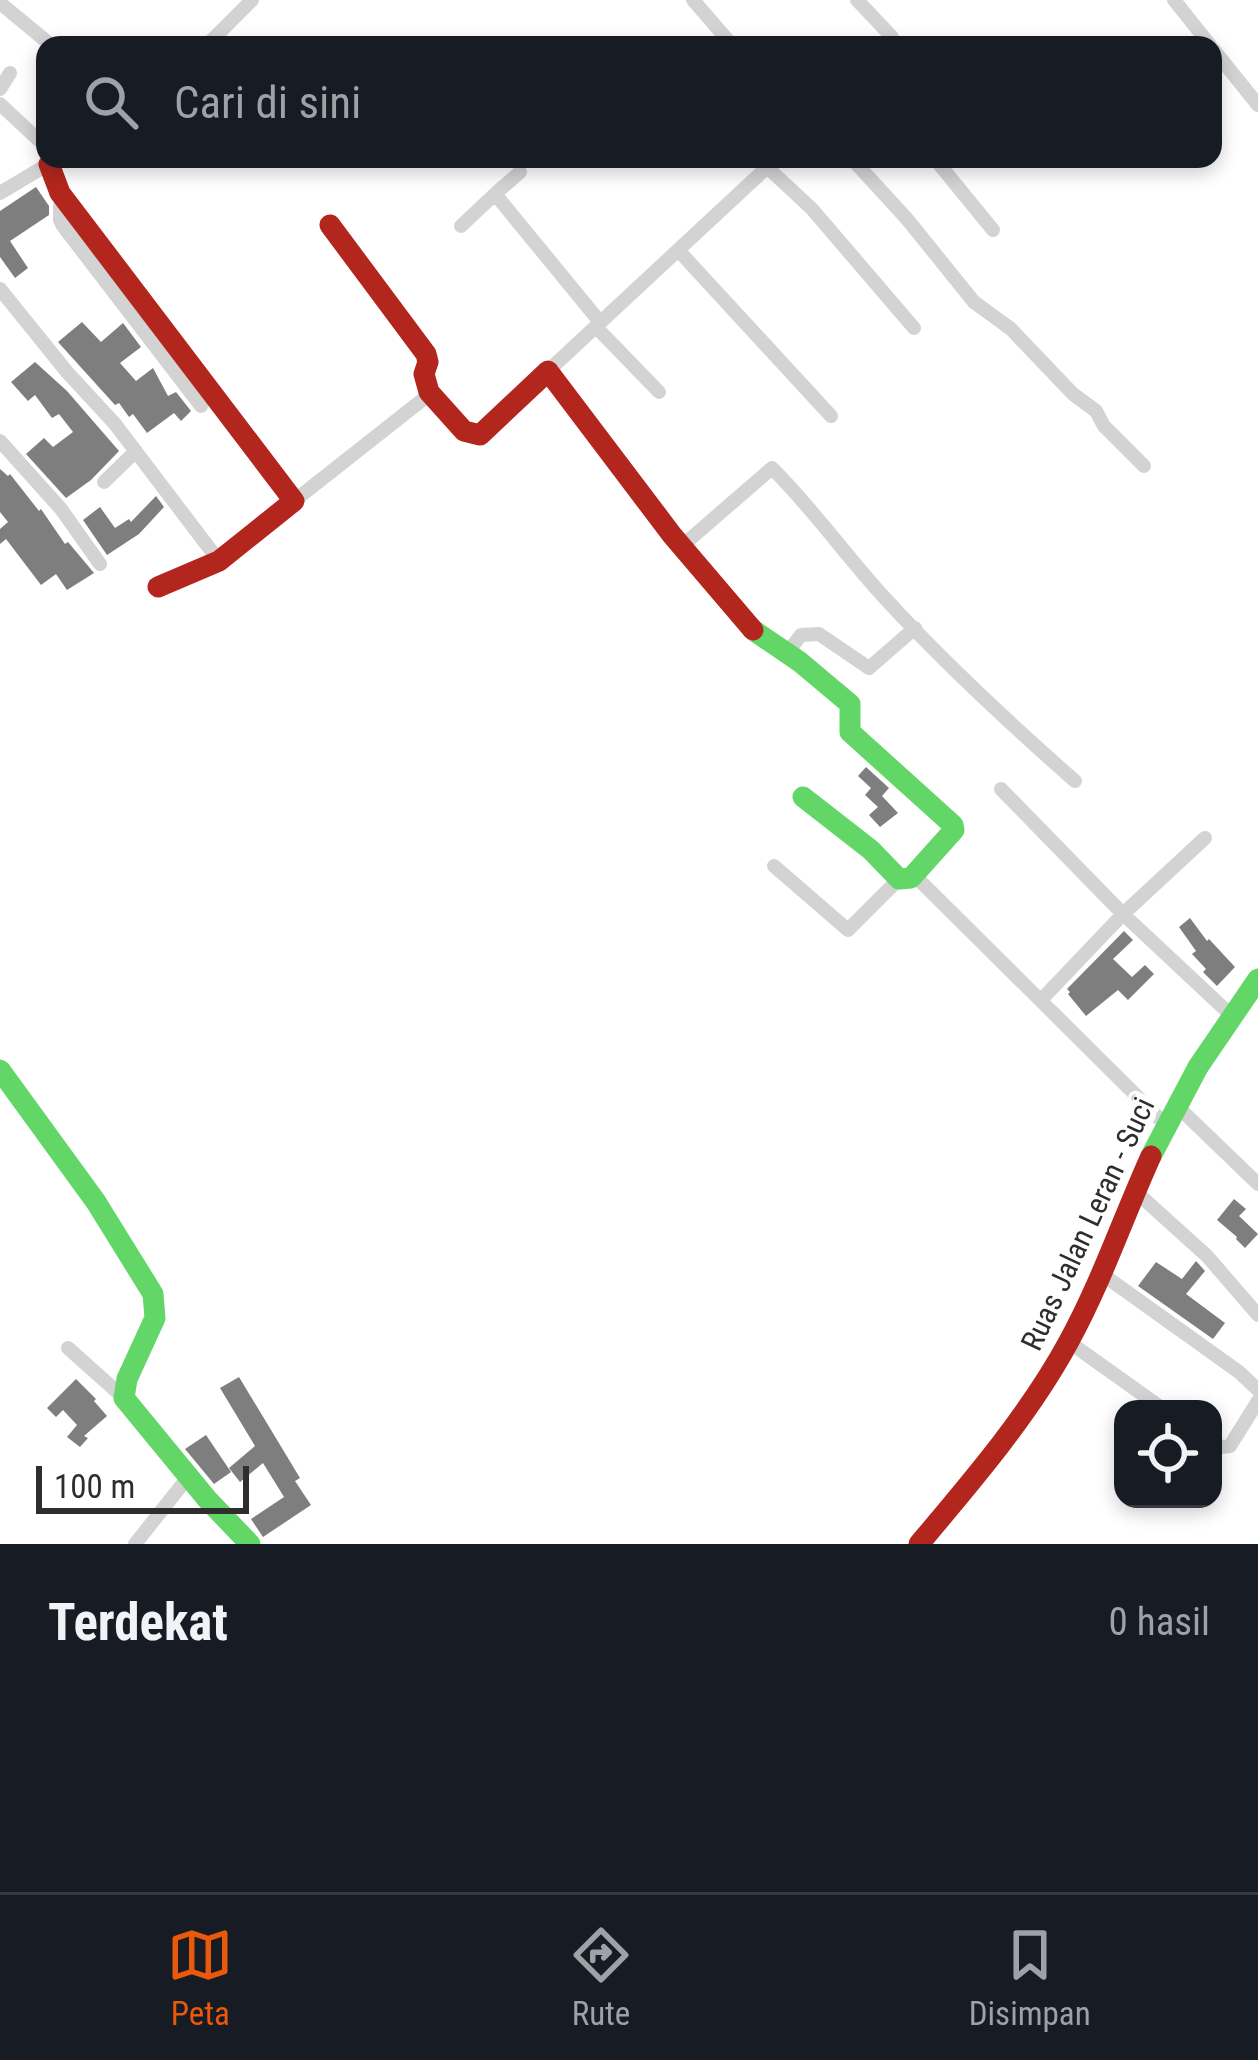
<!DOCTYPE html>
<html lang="id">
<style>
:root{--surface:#171b24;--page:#20242c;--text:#f1f3f6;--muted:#9ea1a6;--line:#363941;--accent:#ea580c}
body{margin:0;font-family:"Roboto Condensed",sans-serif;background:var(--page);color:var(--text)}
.controls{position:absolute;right:36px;bottom:36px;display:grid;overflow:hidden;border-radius:24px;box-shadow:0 6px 18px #0003}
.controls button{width:108px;height:108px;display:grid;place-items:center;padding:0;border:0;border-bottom:3px solid var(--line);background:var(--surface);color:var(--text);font:60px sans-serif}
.scale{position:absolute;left:36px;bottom:30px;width:213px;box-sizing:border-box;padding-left:12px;border:6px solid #2e2e2e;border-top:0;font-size:33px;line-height:42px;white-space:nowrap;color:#2e2e2e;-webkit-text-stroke:9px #fff;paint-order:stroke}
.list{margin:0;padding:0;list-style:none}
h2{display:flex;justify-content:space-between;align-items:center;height:156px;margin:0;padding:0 48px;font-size:51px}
h2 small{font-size:39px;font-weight:400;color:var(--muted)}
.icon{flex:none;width:66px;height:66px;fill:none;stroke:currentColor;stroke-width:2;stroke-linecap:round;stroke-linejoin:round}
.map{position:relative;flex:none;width:1258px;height:1544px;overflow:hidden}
.search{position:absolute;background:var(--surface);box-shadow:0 6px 18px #0003;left:36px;right:36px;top:36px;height:132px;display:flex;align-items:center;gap:30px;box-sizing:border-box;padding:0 42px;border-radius:24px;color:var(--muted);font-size:45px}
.sheet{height:348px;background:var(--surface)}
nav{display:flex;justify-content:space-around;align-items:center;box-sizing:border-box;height:168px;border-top:3px solid var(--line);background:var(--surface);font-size:33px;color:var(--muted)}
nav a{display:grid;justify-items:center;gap:6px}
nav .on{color:var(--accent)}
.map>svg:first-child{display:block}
.building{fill:#7e7e7e}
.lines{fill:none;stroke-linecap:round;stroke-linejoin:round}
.street{stroke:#d3d3d3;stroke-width:14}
.fast{stroke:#63d668;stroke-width:21}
.jam{stroke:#b3261e;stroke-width:21}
.labels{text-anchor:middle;stroke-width:12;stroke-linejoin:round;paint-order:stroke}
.street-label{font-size:30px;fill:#2e2e2e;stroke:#fff}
</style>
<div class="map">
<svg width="1258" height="1544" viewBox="0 0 1258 1544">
<rect width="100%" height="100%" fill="#fff"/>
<path class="building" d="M 36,187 L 49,206 L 49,215 L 10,241 L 28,268 L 15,278 L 0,257 L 0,211 Z
M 82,322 L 101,342 L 123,323 L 141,347 L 120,363 L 136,381 L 153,368 L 168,396 L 176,392 L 191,411 L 181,421 L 174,413 L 147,433 L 133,414 L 129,417 L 119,403 L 115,405 L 58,342 Z
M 35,362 L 67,391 L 119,451 L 91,480 L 66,498 L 26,454 L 44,438 L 53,447 L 73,432 L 59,414 L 52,418 L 35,395 L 28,401 L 11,382 Z
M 0,469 L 8,476 L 10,474 L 39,511 L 41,509 L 65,544 L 68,542 L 94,573 L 67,590 L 56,574 L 41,585 L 6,539 L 0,544 L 0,529 L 8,522 L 0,512 Z
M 156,496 L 164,507 L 139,534 L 107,555 L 83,520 L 100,507 L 115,528 L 129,519 L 131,522 Z
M 866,767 L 889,788 L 882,796 L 898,813 L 880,827 L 869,815 L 878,807 L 865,795 L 871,788 L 858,776 Z
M 1190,918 L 1207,941 L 1209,939 L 1235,967 L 1217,986 L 1203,972 L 1206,969 L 1192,954 L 1196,951 L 1179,927 Z
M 1124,931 L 1133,940 L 1113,959 L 1132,977 L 1145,965 L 1154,974 L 1128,1000 L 1118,990 L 1086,1016 L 1068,994 L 1070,992 L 1067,989 Z
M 1234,1199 L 1246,1209 L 1239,1216 L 1258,1234 L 1245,1248 L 1236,1239 L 1237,1237 L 1217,1220 Z
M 1196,1261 L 1205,1271 L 1186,1294 L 1225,1323 L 1213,1339 L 1138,1286 L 1156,1262 L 1182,1279 Z
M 239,1377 L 300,1478 L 295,1481 L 311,1505 L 263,1537 L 251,1519 L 284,1497 L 263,1463 L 240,1482 L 229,1468 L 255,1446 L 220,1388 Z
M 76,1379 L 96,1399 L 94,1401 L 107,1416 L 84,1436 L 88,1438 L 80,1447 L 67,1437 L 77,1425 L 63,1410 L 56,1417 L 47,1408 Z
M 206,1435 L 231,1472 L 214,1484 L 185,1449 Z"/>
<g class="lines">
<path class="street" d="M 693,0 L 732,45
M 857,0 L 892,37 L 886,45
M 1174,0 L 1210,45
M 0,3 L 51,45
M 207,45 L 252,0
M 1213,49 L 1258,105
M 0,89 L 10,73
M 0,104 L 45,146
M 852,159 L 907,219 L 974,302 L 1011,329 L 1073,394 L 1096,411 L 1104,426 L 1144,466
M 935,159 L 993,230
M 768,168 L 812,209 L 914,328
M 0,193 L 52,162
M 495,194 L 520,172
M 60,206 L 60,220 L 63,226 L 201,406
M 461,226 L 495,194 L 600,322
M 678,250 L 831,416
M 0,289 L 67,372 L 115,424 L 219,561
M 596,327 L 659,392
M 548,371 L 776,159
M 0,441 L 61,509 L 100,564
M 104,482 L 136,451
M 294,501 L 431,393
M 682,546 L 772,468 C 812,508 844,553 882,595 C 942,661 1008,722 1075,781
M 787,653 L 801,635 L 819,634 L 869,668 L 915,628
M 1001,789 L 1123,914 L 1231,1015
M 774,866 L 848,930 L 899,879
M 914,875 L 1166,1125
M 1041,1000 L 1123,914 L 1205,838
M 1176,1105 L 1258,1184
M 1135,1191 L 1207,1256 L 1258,1315
M 1102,1274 L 1239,1372 L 1258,1390
M 1069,1342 L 1163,1409
M 68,1348 L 124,1398
M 1213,1443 L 1221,1447 L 1230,1446 L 1258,1401
M 135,1544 L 189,1476"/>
<path class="fast" d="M 753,630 L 800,662 L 850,704 L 850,732 L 953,825 L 954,830 L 911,878 L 899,879 L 871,850 L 803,797
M 0,1070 L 96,1202 L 153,1294 L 155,1318 L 127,1379 L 124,1398 L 207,1499 L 250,1544
M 1151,1156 L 1198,1067 L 1258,979"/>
<path class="jam" d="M 49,164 L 60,193 L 294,501 L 219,561 L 158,587
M 330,225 L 426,354 L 428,362 L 424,374 L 429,392 L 464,431 L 480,435 L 548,371 L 672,535 L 753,630
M 919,1544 C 973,1480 1028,1416 1068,1343 C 1101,1283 1123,1218 1151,1156"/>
</g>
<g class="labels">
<g class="street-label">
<text transform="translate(1088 1224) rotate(-65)" y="10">Ruas Jalan Leran - Suci</text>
</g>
</g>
</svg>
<div class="controls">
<button><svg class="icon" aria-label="locate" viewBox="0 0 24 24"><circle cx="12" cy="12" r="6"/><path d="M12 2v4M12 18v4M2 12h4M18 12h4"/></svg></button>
</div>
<div class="scale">100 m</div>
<div class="search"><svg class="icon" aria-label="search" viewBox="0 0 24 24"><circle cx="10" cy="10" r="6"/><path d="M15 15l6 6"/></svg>Cari di sini</div>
</div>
<section class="sheet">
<h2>Terdekat<small>0 hasil</small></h2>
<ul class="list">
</ul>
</section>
<nav>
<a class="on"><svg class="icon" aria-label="map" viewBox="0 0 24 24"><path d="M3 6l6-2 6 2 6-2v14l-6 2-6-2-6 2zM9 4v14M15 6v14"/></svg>Peta</a>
<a><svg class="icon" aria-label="directions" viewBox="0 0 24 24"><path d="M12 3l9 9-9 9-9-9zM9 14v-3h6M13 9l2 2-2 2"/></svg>Rute</a>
<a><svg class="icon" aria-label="saved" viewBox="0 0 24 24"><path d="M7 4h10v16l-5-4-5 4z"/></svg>Disimpan</a>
</nav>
